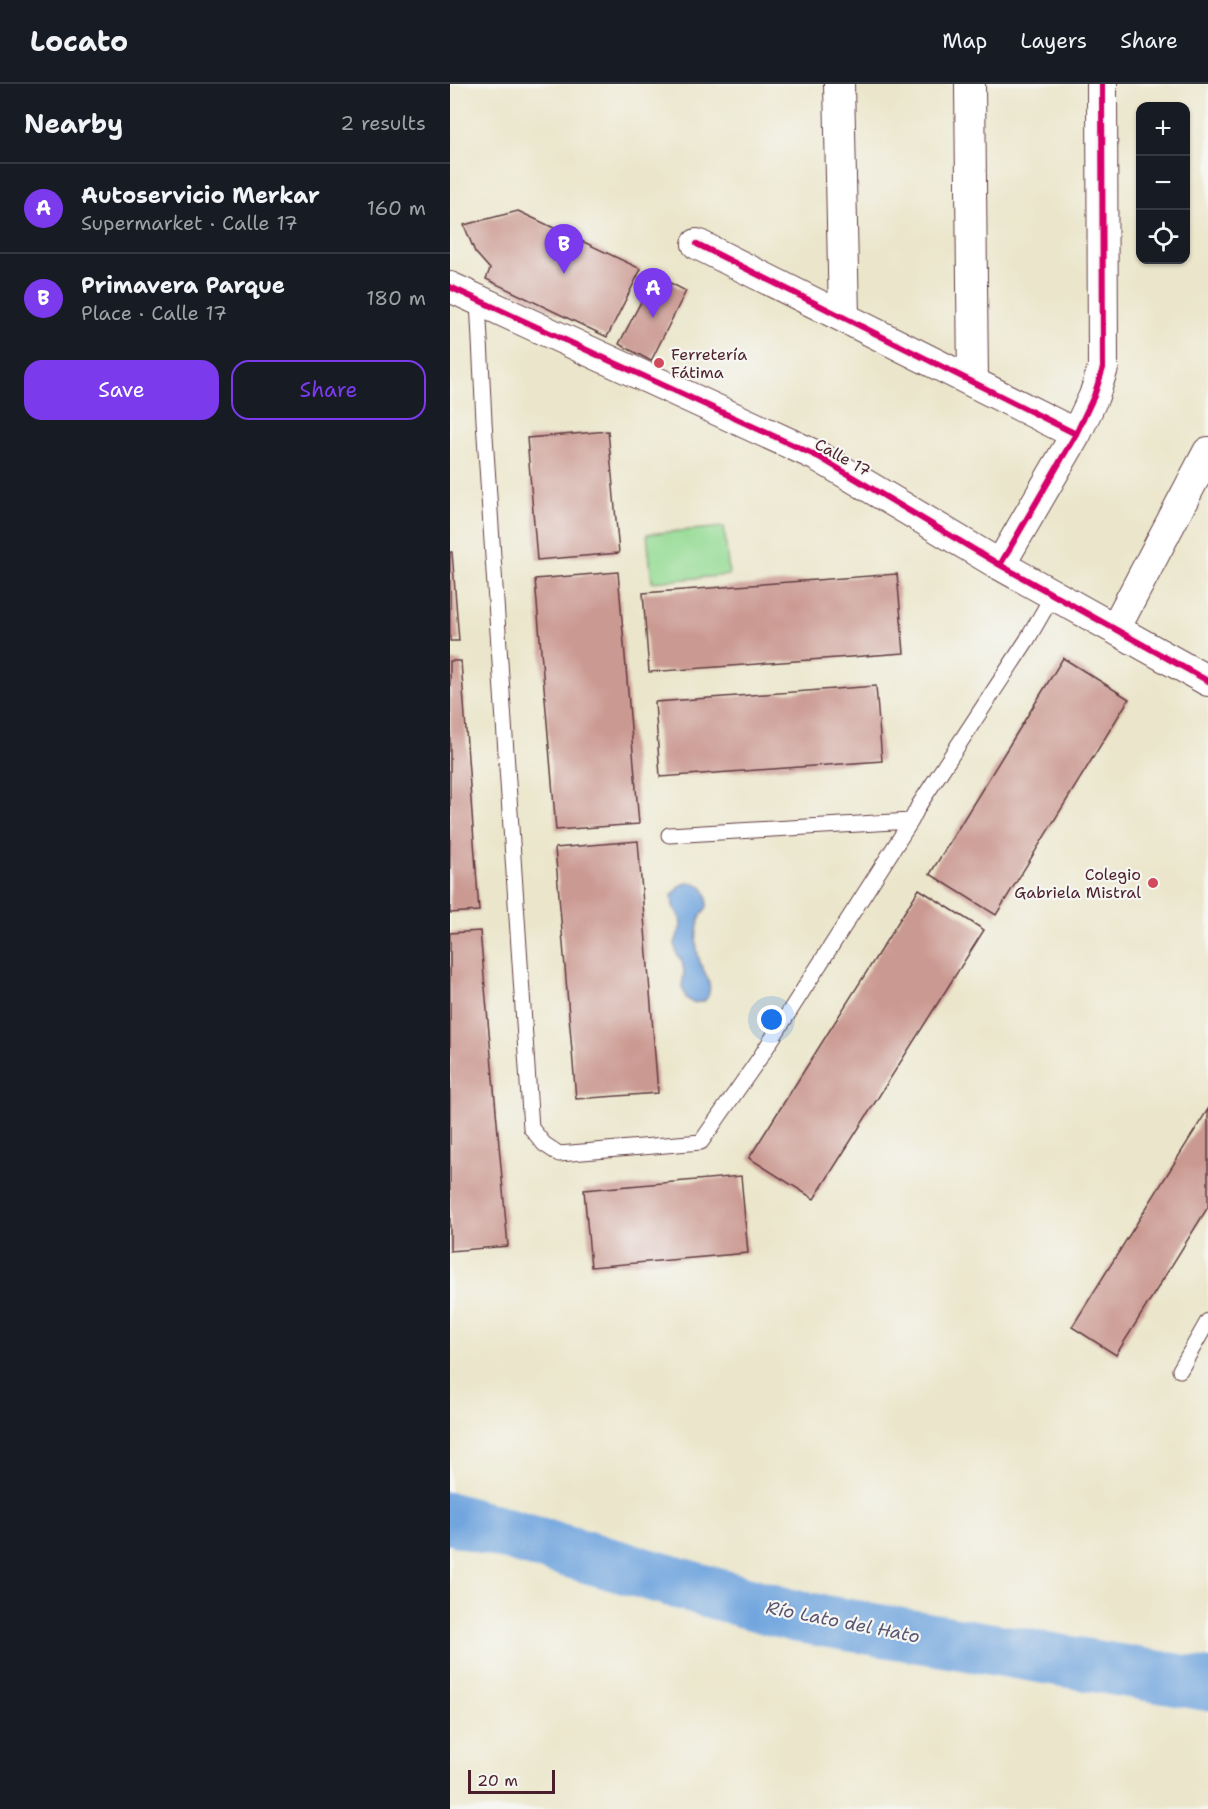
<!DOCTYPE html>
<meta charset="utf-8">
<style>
:root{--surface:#171b24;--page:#20242c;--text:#f1f3f6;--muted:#9ea1a6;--line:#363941;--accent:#7c3aed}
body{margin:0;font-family:"Shantell Sans",sans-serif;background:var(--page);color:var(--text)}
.controls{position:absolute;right:18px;top:18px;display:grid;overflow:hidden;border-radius:12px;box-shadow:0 2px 4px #0004}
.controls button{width:54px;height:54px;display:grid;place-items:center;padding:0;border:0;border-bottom:2px solid var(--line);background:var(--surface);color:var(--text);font:30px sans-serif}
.scale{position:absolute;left:18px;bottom:15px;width:87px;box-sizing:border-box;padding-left:6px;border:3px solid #4a1f2b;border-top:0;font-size:16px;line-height:21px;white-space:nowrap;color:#4a1f2b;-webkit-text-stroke:4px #f6f6f2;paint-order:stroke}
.you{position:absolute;left:322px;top:936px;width:21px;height:21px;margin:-15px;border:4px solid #fff;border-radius:50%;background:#1a73e8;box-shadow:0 0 0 9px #1a73e833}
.badge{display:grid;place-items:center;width:39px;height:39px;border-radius:50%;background:var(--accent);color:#fff;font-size:20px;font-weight:700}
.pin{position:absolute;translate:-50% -50px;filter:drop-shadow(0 2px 3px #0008)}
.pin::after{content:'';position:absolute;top:32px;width:21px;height:18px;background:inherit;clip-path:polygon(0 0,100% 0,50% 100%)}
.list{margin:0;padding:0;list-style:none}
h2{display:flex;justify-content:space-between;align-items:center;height:78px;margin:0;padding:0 24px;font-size:26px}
h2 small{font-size:20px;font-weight:400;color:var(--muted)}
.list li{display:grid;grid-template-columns:39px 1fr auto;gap:18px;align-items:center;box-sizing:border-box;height:90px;padding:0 24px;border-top:2px solid var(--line)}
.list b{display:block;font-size:22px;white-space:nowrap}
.list p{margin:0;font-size:20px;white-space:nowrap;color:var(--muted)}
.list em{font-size:20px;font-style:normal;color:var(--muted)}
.actions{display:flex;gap:12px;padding:18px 24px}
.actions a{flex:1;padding:14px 0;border:2px solid var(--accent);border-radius:18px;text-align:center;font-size:21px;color:var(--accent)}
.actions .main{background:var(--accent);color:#fff}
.icon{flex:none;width:33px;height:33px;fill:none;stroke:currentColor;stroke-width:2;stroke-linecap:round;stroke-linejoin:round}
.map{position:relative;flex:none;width:758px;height:1725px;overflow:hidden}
header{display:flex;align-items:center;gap:36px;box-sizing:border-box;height:84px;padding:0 30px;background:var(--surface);border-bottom:2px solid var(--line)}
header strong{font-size:28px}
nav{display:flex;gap:33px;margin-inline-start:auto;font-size:21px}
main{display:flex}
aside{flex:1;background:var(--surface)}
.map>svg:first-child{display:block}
.green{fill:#95db94;stroke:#707d60;stroke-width:1.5}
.water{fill:#71a5de;stroke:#5e6284;stroke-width:1.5}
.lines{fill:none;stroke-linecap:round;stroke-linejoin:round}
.river{stroke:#71a5de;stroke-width:52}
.building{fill:#ca9991}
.lane-casing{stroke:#623d43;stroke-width:17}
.street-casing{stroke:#623d43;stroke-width:32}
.lane{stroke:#fff;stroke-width:15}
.street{stroke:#fff;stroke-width:30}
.cycleway-casing{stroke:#f6f6f2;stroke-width:10}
.cycleway{stroke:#d6006c;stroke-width:6}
.poi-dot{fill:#d1495b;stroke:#f6f6f2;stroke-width:2}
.labels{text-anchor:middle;stroke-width:4.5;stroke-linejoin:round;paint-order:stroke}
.poi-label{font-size:16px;fill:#4a1f2b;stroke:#f6f6f2;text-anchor:start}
.street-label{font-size:16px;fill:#4a1f2b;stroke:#f6f6f2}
.water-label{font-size:18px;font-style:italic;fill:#5a5573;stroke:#f6f6f2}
</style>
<header>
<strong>Locato</strong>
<nav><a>Map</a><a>Layers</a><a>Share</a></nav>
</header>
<main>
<aside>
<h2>Nearby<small>2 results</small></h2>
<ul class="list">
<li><span class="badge">A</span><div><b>Autoservicio Merkar</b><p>Supermarket · Calle 17</p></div><em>160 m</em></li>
<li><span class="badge">B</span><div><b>Primavera Parque</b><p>Place · Calle 17</p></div><em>180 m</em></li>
</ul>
<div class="actions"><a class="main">Save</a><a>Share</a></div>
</aside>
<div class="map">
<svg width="758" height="1725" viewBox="0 0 758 1725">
<rect width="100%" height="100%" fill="#f6f6f2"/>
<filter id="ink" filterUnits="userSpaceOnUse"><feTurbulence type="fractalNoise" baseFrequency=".0167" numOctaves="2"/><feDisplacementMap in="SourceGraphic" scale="12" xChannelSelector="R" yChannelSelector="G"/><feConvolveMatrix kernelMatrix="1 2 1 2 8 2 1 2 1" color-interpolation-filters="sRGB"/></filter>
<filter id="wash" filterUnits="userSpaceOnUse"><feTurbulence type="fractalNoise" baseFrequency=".008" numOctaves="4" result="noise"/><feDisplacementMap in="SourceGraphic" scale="24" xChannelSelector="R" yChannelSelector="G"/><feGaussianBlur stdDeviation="1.35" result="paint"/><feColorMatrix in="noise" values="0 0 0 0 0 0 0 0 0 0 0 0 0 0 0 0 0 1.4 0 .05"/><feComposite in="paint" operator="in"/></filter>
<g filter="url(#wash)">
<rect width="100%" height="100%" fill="#ebe6cb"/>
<path class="green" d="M 274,443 L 279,491 L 202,498 L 197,450 Z"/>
<path class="water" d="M 236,799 C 252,798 259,807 257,823 C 245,835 244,862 250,878 C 255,892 264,900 257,914 L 254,917 L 243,919 L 236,914 L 232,903 L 234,887 L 232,877 L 227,871 L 225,859 L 231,842 L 230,833 L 223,822 L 222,812 L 230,802 Z"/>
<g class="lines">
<path class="river" d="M 0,1434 L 344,1532 L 758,1601"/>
</g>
<g id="blocks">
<path class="building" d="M 68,127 L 191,185 L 157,253 L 36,195 L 40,185 L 25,168 L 14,141 Z
M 205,191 L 236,207 L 201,277 L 169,260 Z
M 158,347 L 169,469 L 87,476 L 77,354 Z
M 0,468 L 2,468 L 9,557 L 0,557 Z
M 168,488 L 189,740 L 106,746 L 85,495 Z
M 447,490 L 454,569 L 199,588 L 193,509 Z
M 613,574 L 679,615 L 546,831 L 480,790 Z
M 0,577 L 11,577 L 29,827 L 0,829 Z
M 426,602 L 432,677 L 210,693 L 205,618 Z
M 188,757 L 208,1009 L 126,1015 L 105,764 Z
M 469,805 L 534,846 L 364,1115 L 299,1074 Z
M 30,847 L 58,1162 L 0,1167 L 0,849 Z
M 758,1025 L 758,1123 L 666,1271 L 622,1243 Z
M 291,1092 L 298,1169 L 141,1183 L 134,1106 Z"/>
</g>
</g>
<g filter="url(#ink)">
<use href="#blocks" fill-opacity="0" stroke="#623d43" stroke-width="1.5"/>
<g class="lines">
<g class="lane-casing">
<path id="lane" d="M 28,216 L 34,337 L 81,1044 L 94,1060 L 109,1070 L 251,1058 L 311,972 L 461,737 L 469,721 L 577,556 L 603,511
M 219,751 L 461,737
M 730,1286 L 758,1237"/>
</g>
<g class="street-casing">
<path id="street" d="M 389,0 L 394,233
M 520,0 L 523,298
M 247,160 L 626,350
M 0,203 L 369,373 L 550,481 L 758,597
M 550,481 L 626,350 L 644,312 L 653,284 L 652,0
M 665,545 L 758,368"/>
</g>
<use href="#lane" class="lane"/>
<use href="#street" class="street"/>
<g class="cycleway-casing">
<path id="cycleway" d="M 247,160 L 626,350
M 0,203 L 369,373 L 550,481 L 758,597
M 550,481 L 626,350 L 644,312 L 653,284 L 652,0"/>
</g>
<use href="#cycleway" class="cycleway"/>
</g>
</g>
<g class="poi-dot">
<circle cx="209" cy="279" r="6"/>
<circle cx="703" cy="799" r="6"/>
</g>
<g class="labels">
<g class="poi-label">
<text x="221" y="276">Ferretería<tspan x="221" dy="18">Fátima</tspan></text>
<text x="691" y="796" text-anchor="end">Colegio<tspan x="691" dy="18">Gabriela Mistral</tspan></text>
</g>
<g class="street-label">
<text transform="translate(393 373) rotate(29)" y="6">Calle 17</text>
</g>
<g class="water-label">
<text transform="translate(393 1538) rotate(11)" y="6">Río Lato del Hato</text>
</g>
</g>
</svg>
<div class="controls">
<button>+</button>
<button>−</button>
<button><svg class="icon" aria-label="locate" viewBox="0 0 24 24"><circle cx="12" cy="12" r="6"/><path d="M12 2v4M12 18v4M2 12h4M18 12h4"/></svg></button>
</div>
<div class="scale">20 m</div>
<div class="you"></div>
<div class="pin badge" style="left:203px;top:234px">A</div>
<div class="pin badge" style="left:114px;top:190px">B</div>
</div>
</main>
